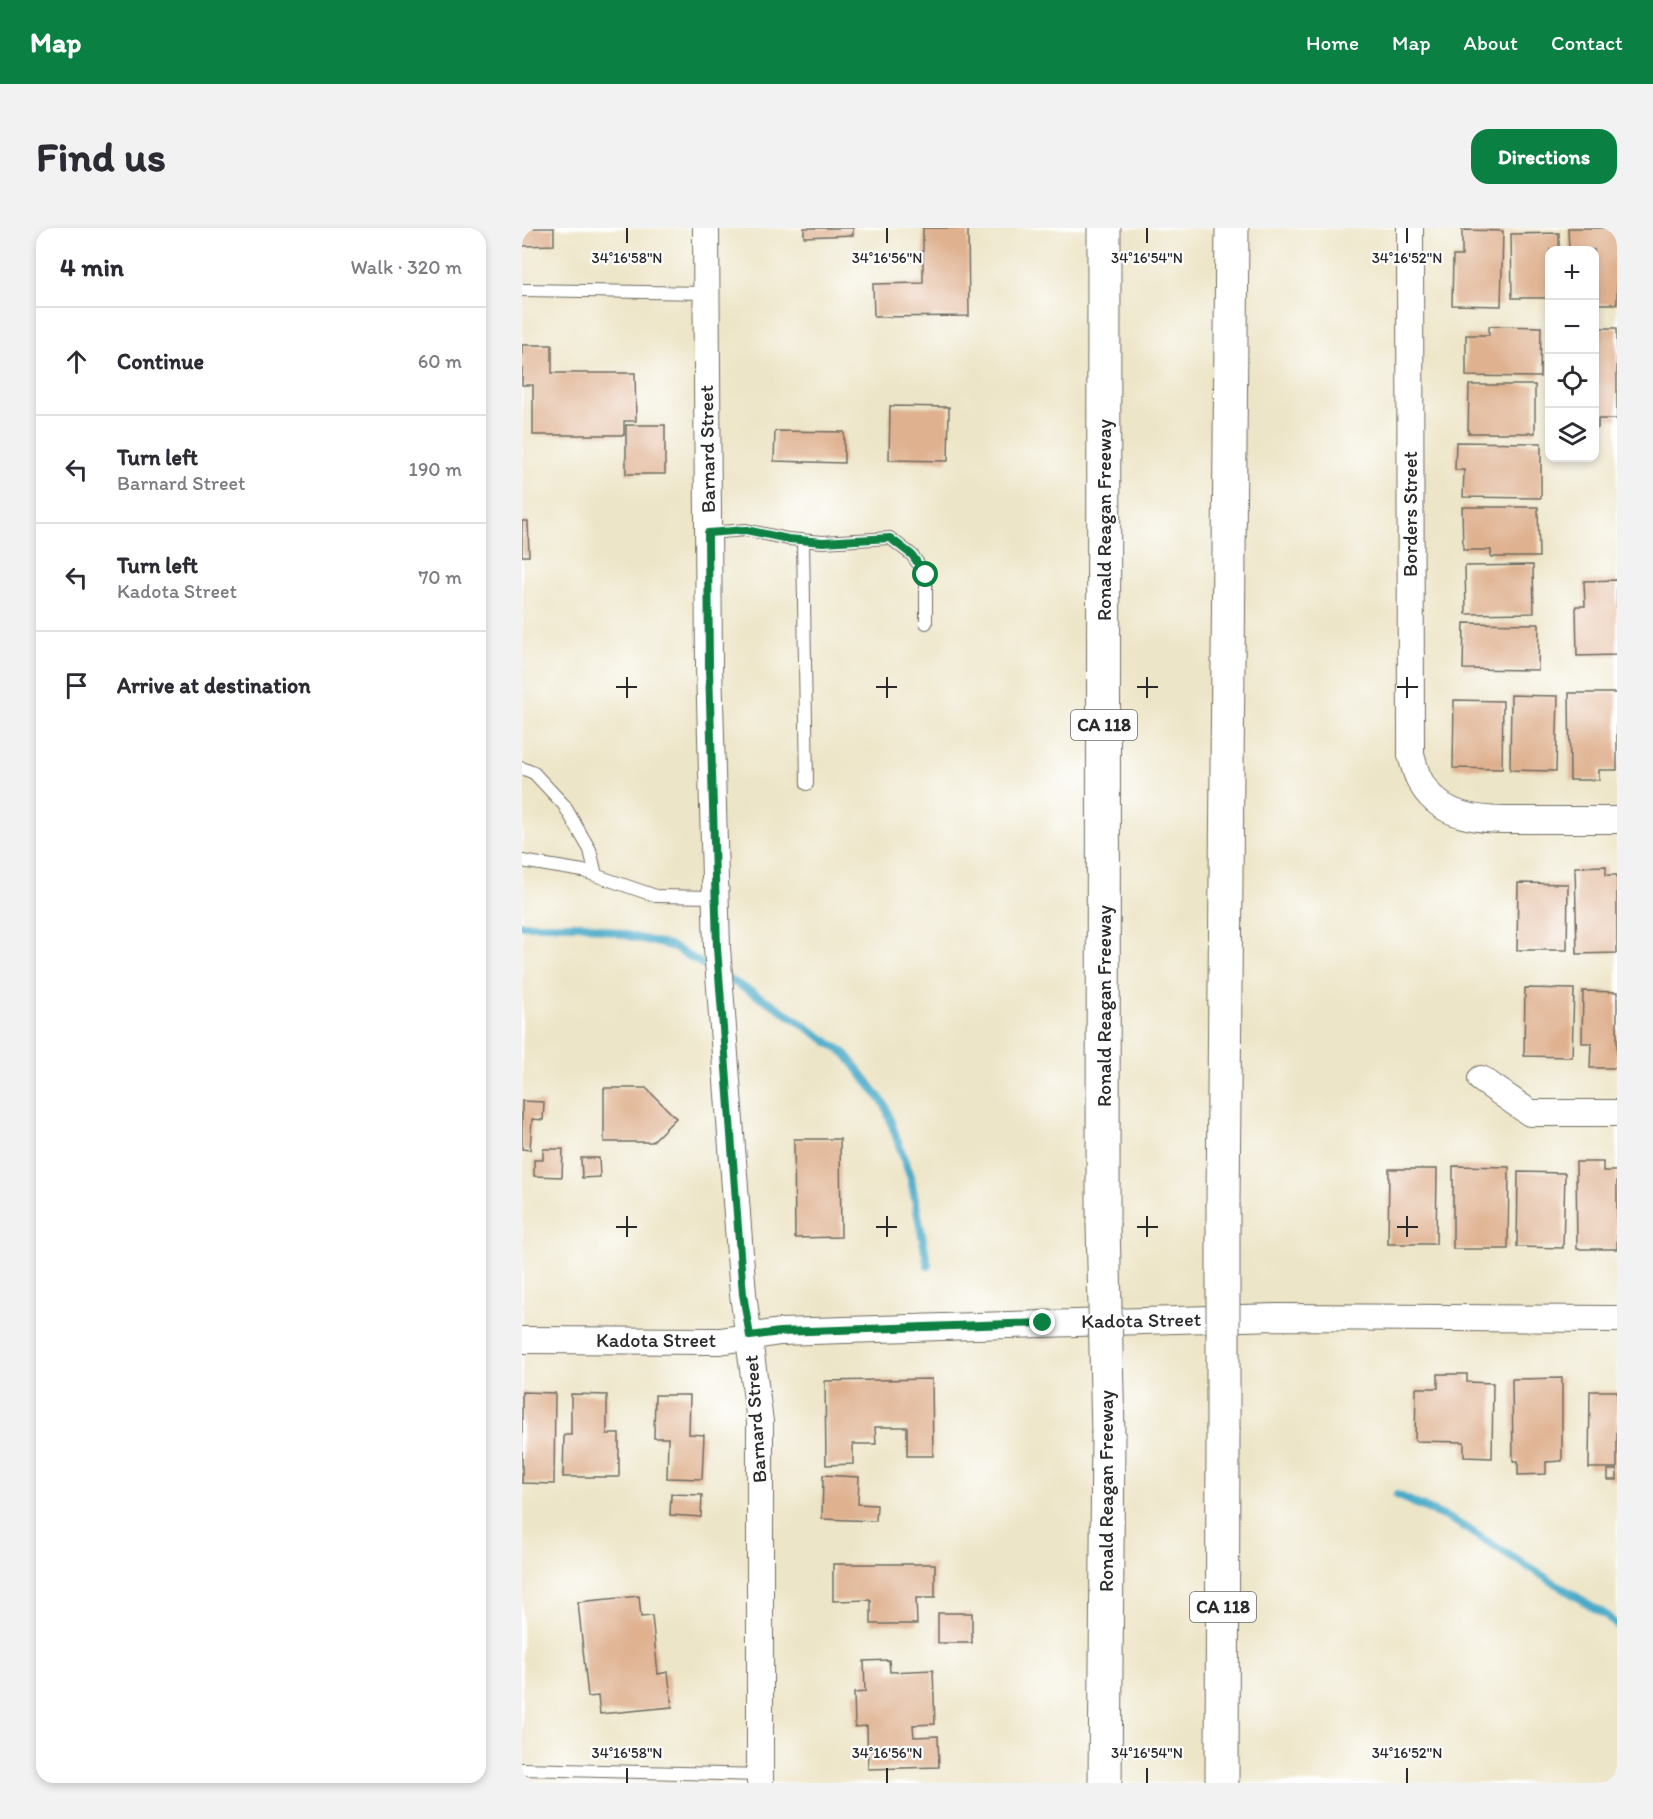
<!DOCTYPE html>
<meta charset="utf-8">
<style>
:root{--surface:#fff;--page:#f2f2f3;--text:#2b2b33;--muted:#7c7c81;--line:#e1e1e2;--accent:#0b8043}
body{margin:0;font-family:Itim,sans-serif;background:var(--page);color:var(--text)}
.controls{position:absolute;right:18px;top:18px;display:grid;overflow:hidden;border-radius:12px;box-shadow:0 3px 9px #0003}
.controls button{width:54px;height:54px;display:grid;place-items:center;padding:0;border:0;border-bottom:2px solid var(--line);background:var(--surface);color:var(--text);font:30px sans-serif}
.stop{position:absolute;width:18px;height:18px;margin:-14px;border:4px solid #0b8043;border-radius:50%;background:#fff}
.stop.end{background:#0b8043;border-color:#fff;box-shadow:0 2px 6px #0008}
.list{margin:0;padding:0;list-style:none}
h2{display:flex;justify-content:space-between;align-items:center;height:78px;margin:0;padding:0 24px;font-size:26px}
h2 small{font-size:20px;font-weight:400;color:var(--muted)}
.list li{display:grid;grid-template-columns:39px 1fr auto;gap:18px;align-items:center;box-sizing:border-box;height:108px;padding:0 24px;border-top:2px solid var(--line)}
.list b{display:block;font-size:22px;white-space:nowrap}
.list p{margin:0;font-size:20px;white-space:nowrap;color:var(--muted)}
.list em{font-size:20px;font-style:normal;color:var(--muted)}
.icon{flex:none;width:33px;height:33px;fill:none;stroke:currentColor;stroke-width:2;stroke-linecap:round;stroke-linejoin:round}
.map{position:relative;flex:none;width:1095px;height:1555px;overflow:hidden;border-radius:18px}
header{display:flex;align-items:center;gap:36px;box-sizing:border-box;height:84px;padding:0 30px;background:var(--accent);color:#fff}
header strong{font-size:28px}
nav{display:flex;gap:33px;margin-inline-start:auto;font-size:21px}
.intro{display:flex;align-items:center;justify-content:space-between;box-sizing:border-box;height:144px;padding:0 36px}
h1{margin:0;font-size:42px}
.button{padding:15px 27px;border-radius:18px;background:var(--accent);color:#fff;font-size:21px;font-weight:700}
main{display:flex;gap:36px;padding:0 36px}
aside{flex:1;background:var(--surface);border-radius:18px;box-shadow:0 3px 9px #0003}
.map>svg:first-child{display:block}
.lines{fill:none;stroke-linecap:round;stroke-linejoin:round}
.stream{stroke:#49aac8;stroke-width:8}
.building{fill:#dfb18f}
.lane-casing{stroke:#6f6c62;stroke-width:14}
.street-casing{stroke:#6f6c62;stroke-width:28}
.highway-casing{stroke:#6f6c62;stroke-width:35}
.lane{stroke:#fff;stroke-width:12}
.street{stroke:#fff;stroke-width:26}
.highway{stroke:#fff;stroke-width:33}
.highway-bridge-casing{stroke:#6f6c62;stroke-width:35;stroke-linecap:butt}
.highway-bridge{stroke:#fff;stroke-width:33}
.route{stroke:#0b8043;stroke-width:8}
.ticks{fill:none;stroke:#2b2b2b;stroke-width:2}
.labels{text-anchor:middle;stroke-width:4.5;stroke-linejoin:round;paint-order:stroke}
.shield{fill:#fff;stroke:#6b6b6b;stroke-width:1.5}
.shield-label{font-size:18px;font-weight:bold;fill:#2b2b2b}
.street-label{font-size:20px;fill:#2b2b2b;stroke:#fff}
.ticks-label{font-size:15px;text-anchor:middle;fill:#2b2b2b;stroke:#fff;stroke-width:4.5;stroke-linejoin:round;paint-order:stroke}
</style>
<header>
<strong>Map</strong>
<nav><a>Home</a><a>Map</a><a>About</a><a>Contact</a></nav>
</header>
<div class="intro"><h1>Find us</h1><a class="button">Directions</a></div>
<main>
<aside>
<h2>4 min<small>Walk · 320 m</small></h2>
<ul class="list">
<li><svg class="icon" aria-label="ahead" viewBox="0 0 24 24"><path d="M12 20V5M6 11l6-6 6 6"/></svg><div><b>Continue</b></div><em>60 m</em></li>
<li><svg class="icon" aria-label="left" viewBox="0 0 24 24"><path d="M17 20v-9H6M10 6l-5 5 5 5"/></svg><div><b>Turn left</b><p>Barnard Street</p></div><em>190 m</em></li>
<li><svg class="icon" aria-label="left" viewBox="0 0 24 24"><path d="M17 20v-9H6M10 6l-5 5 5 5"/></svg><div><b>Turn left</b><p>Kadota Street</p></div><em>70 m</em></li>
<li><svg class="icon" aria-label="arrive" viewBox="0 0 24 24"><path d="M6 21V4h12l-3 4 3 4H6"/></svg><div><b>Arrive at destination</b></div></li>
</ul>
</aside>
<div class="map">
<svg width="1095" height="1555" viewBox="0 0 1095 1555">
<rect width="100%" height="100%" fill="#fff"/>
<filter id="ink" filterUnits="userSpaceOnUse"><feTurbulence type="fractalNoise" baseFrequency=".0167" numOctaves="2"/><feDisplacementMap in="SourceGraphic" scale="12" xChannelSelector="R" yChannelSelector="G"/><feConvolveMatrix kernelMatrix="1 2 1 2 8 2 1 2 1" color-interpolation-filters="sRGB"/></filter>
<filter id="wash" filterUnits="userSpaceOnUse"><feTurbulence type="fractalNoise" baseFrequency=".008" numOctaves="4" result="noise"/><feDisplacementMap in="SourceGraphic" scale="24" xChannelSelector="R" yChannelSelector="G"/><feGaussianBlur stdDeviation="1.35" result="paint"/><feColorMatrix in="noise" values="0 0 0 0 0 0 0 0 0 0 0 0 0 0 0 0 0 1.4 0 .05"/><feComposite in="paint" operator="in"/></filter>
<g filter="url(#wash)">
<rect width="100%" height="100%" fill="#ede5c7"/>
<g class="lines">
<path class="stream" d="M 0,697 L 63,697 L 149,718 L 252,777 L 324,826 L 363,877 L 389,951 L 406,1038
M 875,1267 L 934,1294 L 1084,1387 L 1095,1398"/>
</g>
<g id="blocks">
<path class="building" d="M 0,0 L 32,0 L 32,17 L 0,18 Z
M 282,0 L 331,0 L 331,7 L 282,9 Z
M 401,0 L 446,0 L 447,88 L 352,89 L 351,56 L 401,55 Z
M 1046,0 L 1095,0 L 1095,76 L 1072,76 L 1072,22 L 1047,22 Z
M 940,2 L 981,3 L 979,78 L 930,77 L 931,28 L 940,28 Z
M 1037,5 L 1037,22 L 1028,22 L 1028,70 L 990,70 L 989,6 Z
M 967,98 L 1019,99 L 1018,149 L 944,148 L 944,107 L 967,107 Z
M 1072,100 L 1095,100 L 1095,191 L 1076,191 L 1076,200 L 1072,200 Z
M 0,117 L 30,117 L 30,145 L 113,145 L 114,193 L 102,193 L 102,207 L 11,207 L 11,157 L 0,157 Z
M 947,157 L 1013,157 L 1013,205 L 946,205 Z
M 368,178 L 427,179 L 426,233 L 367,232 Z
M 104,197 L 143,197 L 143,246 L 104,246 Z
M 253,203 L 322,204 L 322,235 L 252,233 Z
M 934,214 L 1019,215 L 1019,270 L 941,269 L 942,242 L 933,242 Z
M 940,279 L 1016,279 L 1017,329 L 969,329 L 969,322 L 941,322 Z
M 0,293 L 6,293 L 7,328 L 0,328 Z
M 1011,337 L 1012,385 L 944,386 L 943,338 Z
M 1095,352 L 1095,427 L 1055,428 L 1054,378 L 1063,378 L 1062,353 Z
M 942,395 L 1017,396 L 1016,442 L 941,441 Z
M 1047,465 L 1095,465 L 1095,542 L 1077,542 L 1077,552 L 1048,552 Z
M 989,467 L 1036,468 L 1034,543 L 988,542 Z
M 932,472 L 981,473 L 980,541 L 931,540 Z
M 1084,638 L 1084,647 L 1095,647 L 1095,725 L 1055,726 L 1053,639 Z
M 996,655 L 1046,656 L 1045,722 L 995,722 Z
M 1003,760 L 1052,761 L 1050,829 L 1002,828 Z
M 1061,763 L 1095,764 L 1095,840 L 1068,840 L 1069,815 L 1060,815 Z
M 82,860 L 124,860 L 154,890 L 130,914 L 82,914 Z
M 0,873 L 22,874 L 21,892 L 10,891 L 8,922 L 0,921 Z
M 272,911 L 318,911 L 319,1009 L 273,1010 Z
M 21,921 L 41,921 L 40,949 L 12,948 L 12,932 L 21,932 Z
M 59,930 L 77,930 L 78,949 L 60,950 Z
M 1054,934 L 1081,934 L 1081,943 L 1095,943 L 1095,1021 L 1055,1021 Z
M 931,938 L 987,939 L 986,1021 L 931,1021 Z
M 867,941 L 915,941 L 914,1016 L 866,1016 Z
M 996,944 L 1043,945 L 1041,1020 L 995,1019 Z
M 916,1146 L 945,1146 L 945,1154 L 971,1155 L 970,1230 L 942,1229 L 942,1214 L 893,1213 L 894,1160 L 916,1160 Z
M 1040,1150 L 1040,1233 L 1024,1234 L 1024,1246 L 996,1247 L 996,1233 L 991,1233 L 990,1151 Z
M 410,1151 L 411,1228 L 385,1228 L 385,1199 L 353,1199 L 354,1216 L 331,1216 L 331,1236 L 304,1237 L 303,1153 Z
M 1068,1163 L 1095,1163 L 1095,1240 L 1067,1240 Z
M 0,1164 L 33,1165 L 32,1256 L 0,1255 Z
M 49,1166 L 85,1167 L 85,1206 L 97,1206 L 97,1249 L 41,1249 L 42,1207 L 49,1207 Z
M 133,1167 L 168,1167 L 167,1206 L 182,1207 L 180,1251 L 145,1250 L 146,1210 L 132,1210 Z
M 1086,1242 L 1095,1242 L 1095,1252 L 1086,1252 Z
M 301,1247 L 337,1249 L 336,1276 L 355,1277 L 354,1293 L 300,1291 Z
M 149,1266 L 180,1267 L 179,1289 L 148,1287 Z
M 311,1336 L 413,1336 L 413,1370 L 394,1370 L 395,1396 L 349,1396 L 349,1372 L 311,1373 Z
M 117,1368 L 119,1389 L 130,1388 L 136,1446 L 146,1444 L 150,1479 L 78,1486 L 76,1468 L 66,1469 L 56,1374 Z
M 416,1385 L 450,1385 L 450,1415 L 416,1415 Z
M 367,1432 L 368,1444 L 411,1442 L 413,1496 L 391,1497 L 392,1509 L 416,1508 L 417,1539 L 346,1541 L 345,1498 L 333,1499 L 332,1465 L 343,1464 L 342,1433 Z"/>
</g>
</g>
<g filter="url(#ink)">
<use href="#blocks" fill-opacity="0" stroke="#6f6c62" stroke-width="1.5"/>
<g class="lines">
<g class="lane-casing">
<path id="lane" d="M 0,62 L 184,65
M 186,305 L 224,302 L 266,311 L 301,314 L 368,310 L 390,327 L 404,347 L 404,395
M 281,312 L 285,556
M 0,540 L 12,545 L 42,577 L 68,622 L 74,647
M 0,633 L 61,643 L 134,668 L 194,669
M 0,1541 L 239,1547"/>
</g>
<g class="street-casing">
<path id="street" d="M 184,0 L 187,438 L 195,720 L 221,1066 L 238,1194 L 238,1555
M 888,0 L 889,527 C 891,534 893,542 896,549 C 917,595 965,592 1008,592 C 1037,592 1066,592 1095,592
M 959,851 L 1008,885 L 1095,885
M 0,1112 L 198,1113 L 258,1104 L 755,1089 L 1095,1091"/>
</g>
<g class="highway-casing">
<path id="highway" d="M 701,975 L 710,0
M 581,995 L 582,0
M 583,1555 L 586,1206
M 700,1555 L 701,1203"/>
</g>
<use href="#lane" class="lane"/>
<use href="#street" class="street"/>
<use href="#highway" class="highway"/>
<g class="highway-bridge-casing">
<path id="highway-bridge" d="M 701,975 L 701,1203
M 581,995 L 586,1206"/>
</g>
<use href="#highway-bridge" class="highway-bridge"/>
</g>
</g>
<g class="lines" filter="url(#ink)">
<path class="route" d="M 404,347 L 390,327 L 368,310 L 301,314 L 266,311 L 224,302 L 186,305 L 187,438 L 195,720 L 221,1066 L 228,1108 L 258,1104 L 521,1095"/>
</g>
<path class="ticks" d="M 105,0 L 105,15M 365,0 L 365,15M 625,0 L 625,15M 885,0 L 885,15M 105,449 L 105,470M 365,449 L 365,470M 625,449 L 625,470M 885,449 L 885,470M 94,459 L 115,459M 354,459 L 375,459M 615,459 L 636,459M 875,459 L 896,459M 105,988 L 105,1009M 365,988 L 365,1009M 625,988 L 625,1009M 885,988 L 885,1009M 94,999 L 115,999M 354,999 L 375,999M 615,999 L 636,999M 875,999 L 896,999M 105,1540 L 105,1555M 365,1540 L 365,1555M 625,1540 L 625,1555M 885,1540 L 885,1555"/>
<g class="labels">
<g class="shield">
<rect x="549" y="482" width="66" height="30" rx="4.5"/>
<rect x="668" y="1364" width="66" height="30" rx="4.5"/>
</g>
<g class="shield-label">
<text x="582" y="503">CA 118</text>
<text x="701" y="1385">CA 118</text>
</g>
<g class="street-label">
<text transform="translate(185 221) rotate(-91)" y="7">Barnard Street</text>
<text transform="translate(888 286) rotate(-90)" y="7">Borders Street</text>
<text transform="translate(582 292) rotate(-90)" y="7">Ronald Reagan Freeway</text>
<text transform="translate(582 778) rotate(-90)" y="7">Ronald Reagan Freeway</text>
<text transform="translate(619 1092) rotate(-1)" y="7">Kadota Street</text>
<text x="134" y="1119">Kadota Street</text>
<text transform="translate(233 1191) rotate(-94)" y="7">Barnard Street</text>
<text transform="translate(584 1263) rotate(-90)" y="7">Ronald Reagan Freeway</text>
</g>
</g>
<g class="ticks-label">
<text x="105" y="35">34°16'58"N</text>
<text x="365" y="35">34°16'56"N</text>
<text x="625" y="35">34°16'54"N</text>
<text x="885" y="35">34°16'52"N</text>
<text x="105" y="1530">34°16'58"N</text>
<text x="365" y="1530">34°16'56"N</text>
<text x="625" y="1530">34°16'54"N</text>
<text x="885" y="1530">34°16'52"N</text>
</g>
</svg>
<div class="controls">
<button>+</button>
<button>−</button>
<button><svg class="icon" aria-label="locate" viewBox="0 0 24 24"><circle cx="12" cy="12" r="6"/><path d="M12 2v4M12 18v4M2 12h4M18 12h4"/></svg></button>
<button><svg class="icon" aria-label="layers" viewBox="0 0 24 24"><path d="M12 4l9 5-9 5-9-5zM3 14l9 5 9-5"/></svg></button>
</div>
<div class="stop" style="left:404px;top:347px"></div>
<div class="stop end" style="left:521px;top:1095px"></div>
</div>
</main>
